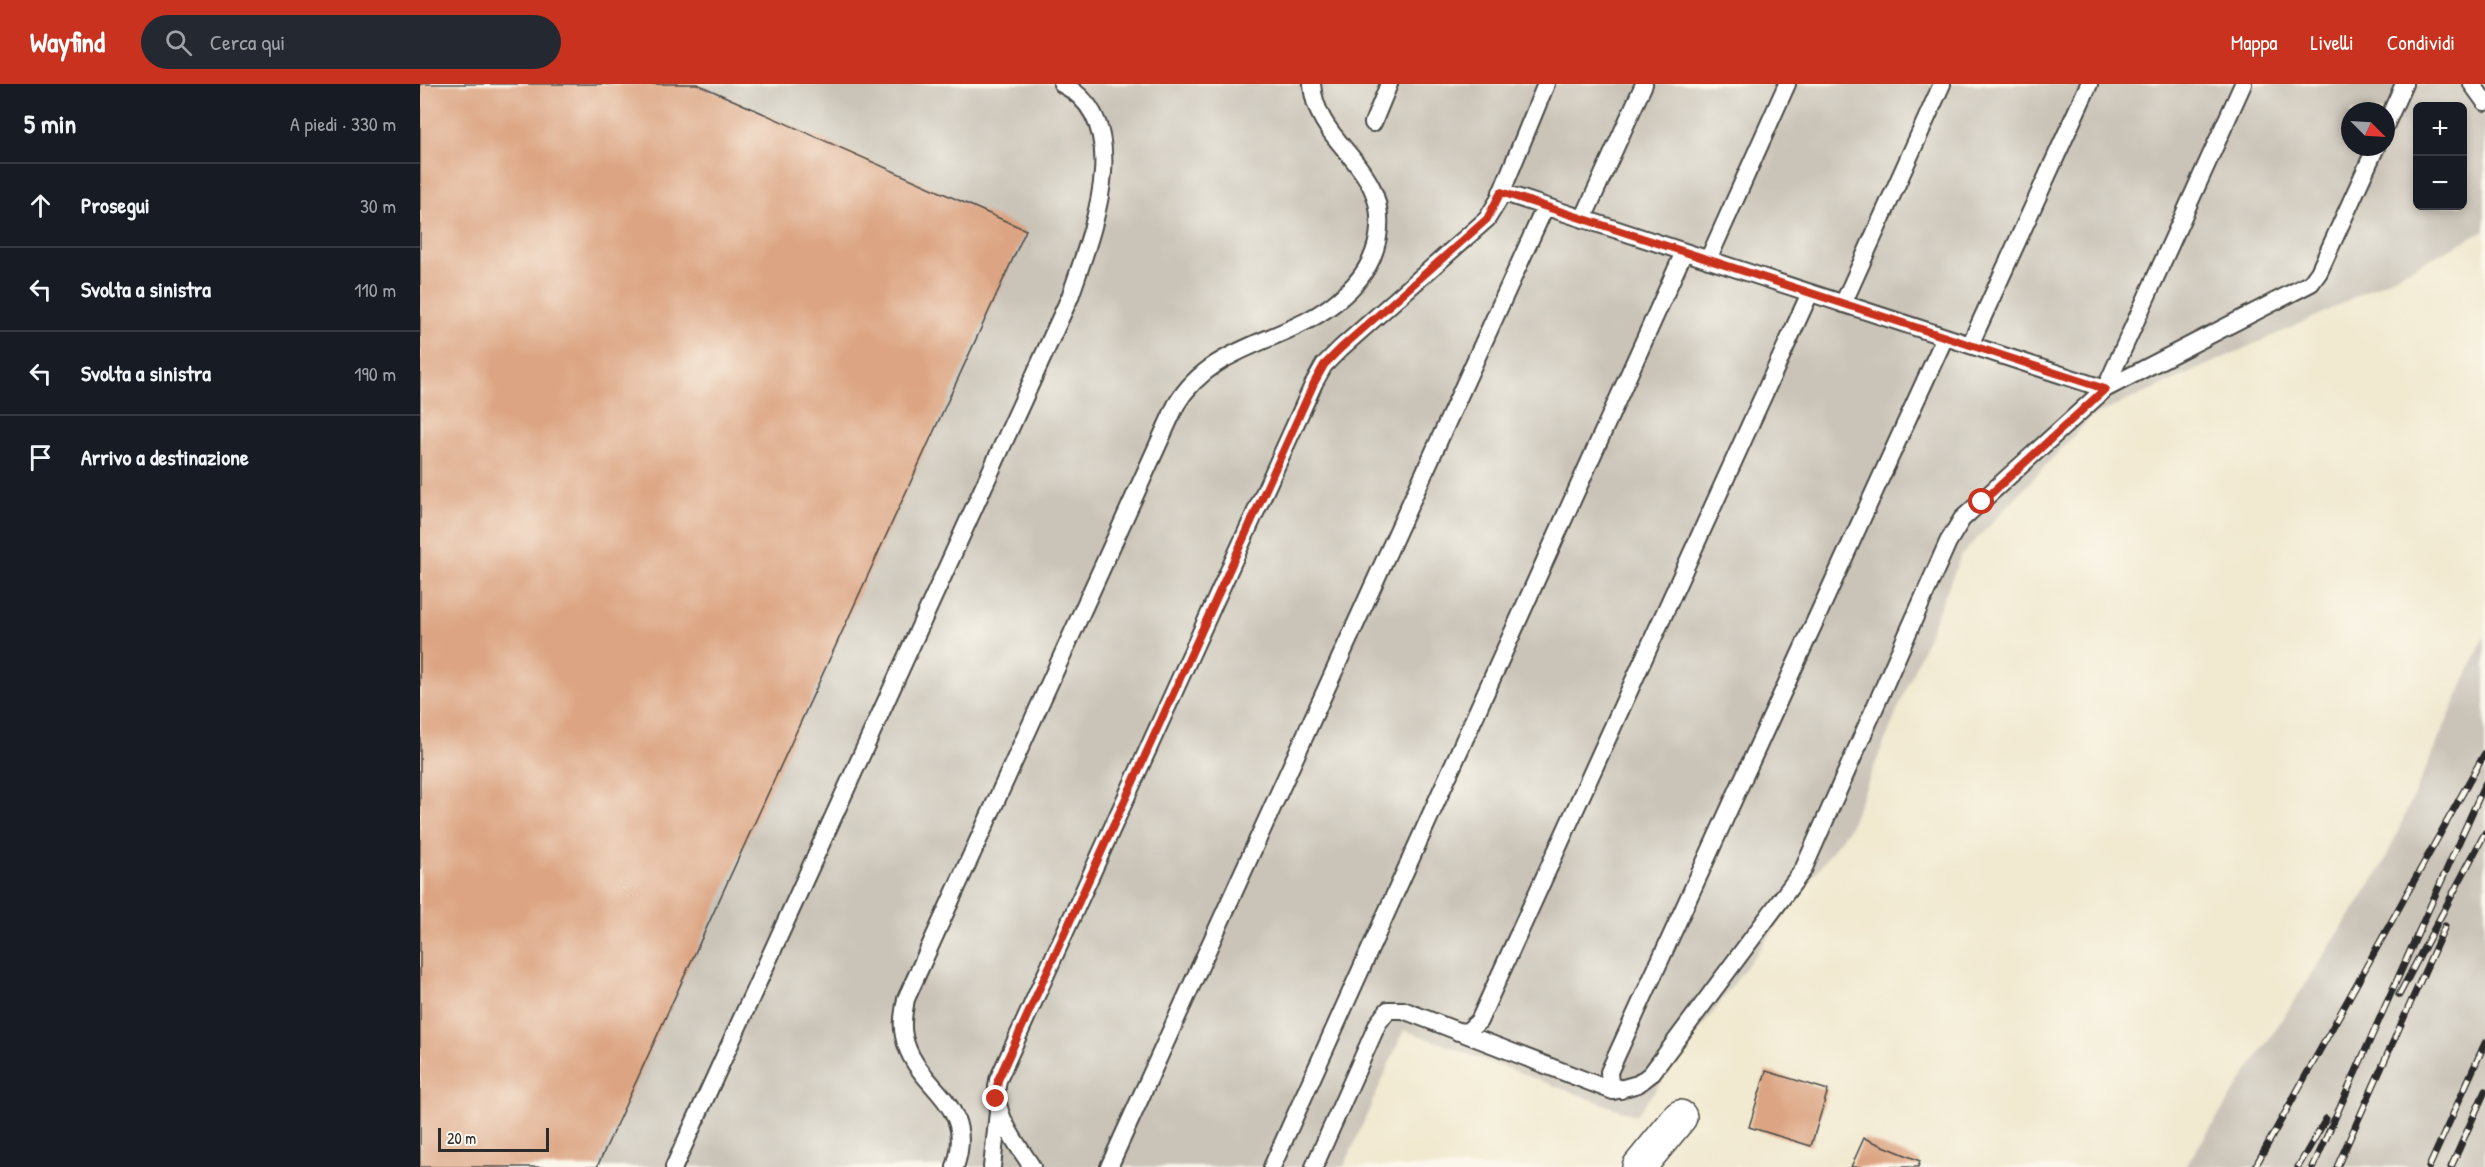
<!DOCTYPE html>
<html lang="it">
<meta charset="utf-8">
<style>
:root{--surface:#171b24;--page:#242831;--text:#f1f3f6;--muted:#9ea1a6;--line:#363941;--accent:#c8321e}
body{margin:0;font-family:"Patrick Hand",sans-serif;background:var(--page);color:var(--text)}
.controls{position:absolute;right:18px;top:18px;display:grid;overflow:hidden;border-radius:9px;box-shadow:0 3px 9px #0003}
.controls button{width:54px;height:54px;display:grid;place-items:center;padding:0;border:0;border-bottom:2px solid var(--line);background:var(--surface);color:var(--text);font:30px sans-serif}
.compass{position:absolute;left:1921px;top:18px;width:54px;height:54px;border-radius:50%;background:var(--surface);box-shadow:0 3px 9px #0003;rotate:114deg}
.scale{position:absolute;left:18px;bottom:15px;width:111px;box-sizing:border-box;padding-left:6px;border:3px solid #2b2b2b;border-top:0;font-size:16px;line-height:21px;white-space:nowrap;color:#2b2b2b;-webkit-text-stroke:4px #fbf7ec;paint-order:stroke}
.stop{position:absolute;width:18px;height:18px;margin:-14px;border:4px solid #c8321e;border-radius:50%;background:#fff}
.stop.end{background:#c8321e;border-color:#fff;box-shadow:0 2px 6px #0008}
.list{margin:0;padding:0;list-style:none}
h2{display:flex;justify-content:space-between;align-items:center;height:78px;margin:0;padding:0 24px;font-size:26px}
h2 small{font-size:20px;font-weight:400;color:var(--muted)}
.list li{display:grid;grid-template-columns:39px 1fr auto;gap:18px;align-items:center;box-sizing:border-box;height:84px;padding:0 24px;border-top:2px solid var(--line)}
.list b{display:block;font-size:22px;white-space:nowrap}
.list em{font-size:20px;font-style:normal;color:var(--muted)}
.icon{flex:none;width:33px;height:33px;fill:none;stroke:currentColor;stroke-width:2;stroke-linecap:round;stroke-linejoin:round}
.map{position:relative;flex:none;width:2065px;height:1083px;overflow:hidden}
header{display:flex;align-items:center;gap:36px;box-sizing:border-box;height:84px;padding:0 30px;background:var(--accent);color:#fff}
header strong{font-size:28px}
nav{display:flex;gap:33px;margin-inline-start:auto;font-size:21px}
.search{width:420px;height:54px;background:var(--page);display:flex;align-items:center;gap:15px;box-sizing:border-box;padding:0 21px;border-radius:33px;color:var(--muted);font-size:22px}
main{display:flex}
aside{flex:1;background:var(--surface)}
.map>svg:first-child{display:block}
.industrial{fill:#c9c3b8;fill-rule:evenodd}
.building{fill:#dca482}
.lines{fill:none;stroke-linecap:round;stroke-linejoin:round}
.lane-casing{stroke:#494844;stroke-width:20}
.street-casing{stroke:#494844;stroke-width:36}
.lane{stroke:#fff;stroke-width:16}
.street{stroke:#fff;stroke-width:33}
.rail-casing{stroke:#2b2b2b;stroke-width:7}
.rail{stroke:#fbf7ec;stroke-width:4.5;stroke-dasharray:14;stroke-linecap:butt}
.route{stroke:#c8321e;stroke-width:8}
</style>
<header>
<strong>Wayfind</strong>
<div class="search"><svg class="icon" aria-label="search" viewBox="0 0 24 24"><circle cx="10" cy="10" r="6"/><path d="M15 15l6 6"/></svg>Cerca qui</div>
<nav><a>Mappa</a><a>Livelli</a><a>Condividi</a></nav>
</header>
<main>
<aside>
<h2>5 min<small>A piedi · 330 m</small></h2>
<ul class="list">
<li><svg class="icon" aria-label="ahead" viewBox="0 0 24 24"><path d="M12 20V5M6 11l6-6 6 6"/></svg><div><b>Prosegui</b></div><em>30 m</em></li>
<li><svg class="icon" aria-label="left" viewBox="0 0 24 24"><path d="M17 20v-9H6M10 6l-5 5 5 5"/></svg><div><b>Svolta a sinistra</b></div><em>110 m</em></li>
<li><svg class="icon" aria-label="left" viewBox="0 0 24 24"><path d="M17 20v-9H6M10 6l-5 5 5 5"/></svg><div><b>Svolta a sinistra</b></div><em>190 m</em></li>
<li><svg class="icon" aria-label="arrive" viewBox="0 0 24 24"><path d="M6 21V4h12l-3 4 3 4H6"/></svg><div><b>Arrivo a destinazione</b></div></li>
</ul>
</aside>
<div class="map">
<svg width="2065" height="1083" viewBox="0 0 2065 1083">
<rect width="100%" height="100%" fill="#fbf7ec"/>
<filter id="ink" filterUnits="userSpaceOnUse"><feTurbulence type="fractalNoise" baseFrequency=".0167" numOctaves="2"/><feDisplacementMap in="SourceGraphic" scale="12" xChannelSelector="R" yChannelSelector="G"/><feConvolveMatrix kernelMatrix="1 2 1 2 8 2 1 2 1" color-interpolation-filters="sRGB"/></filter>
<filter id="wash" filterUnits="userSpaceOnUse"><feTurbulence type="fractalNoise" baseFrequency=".008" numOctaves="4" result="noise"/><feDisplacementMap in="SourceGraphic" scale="24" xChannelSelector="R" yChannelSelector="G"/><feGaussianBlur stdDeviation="1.35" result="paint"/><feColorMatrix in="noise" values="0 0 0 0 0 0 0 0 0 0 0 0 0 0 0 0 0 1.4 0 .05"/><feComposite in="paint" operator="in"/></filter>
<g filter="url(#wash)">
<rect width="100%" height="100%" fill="#f1e9d0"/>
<path class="industrial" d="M 0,0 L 2065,0 L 2065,147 L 1897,232 L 1671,333 L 1541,472 L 1429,744 L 1216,1032 L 984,946 L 924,1083 L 0,1083 ZM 1998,22 L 2042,22 L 2042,122 L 1998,122 ZM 1930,27 L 1966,27 L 1966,63 L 1930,63 Z
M 2065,551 L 2065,1083 L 1765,1083 L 1962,783 Z"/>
<g id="blocks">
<path class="building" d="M 0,0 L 277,0 L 606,146 L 177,1083 L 0,1083 Z
M 1346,987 L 1408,1006 L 1391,1062 L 1329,1043 Z
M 1444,1054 L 1500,1077 L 1498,1083 L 1431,1083 Z"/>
</g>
</g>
<g filter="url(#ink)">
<use href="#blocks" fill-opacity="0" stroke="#494844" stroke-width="1.5"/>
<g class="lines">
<g class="lane-casing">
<path id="lane" d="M 2052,0 L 2065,18
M 953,39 L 969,0
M 1966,40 L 1984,0
M 1081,108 L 1685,305 L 1823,0
M 1163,135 L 1224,0
M 1288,176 L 1367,0
M 1423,220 L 1522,0
M 1550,261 L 1669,0
M 1038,948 L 1048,947 L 1059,937 L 1390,209
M 1201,1006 L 1190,1000 L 1189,988 L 1525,253
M 254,1083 L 650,213 C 670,153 718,39 642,0
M 535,1083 C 558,1016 494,1005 484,952 C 481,939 484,927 486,915 L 756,321 C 794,256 872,260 924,211 C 942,195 954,177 958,153 C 970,80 896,63 892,0
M 572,1083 L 578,1028
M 612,1083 C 595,1056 571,1029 578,996 L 894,299 L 904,281 L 921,264 L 1067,135 L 1078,117 L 1126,0
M 689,1083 L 1125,123
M 852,1083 L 1264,168
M 894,1083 L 958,939 L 968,926 L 983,926 L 1193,1007 L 1218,1000 L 1231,990 L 1383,786 L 1528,458 L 1542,435 L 1685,305 L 1891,199 L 1899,188 L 1956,63"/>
</g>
<g class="street-casing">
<path id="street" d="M 1219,1083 L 1260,1033"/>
</g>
<use href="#lane" class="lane"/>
<use href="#street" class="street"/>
<g class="rail-casing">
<path id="rail" d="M 1979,911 L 2065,749
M 1835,1083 L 2065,669
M 1878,1083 L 1906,1035
M 1893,1083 L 2065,700
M 1917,1083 L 2025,842
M 2009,1083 L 2065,959
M 2031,1083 L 2065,1007"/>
</g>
<use href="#rail" class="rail"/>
</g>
</g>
<g class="lines" filter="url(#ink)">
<path class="route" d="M 576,1015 L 578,996 L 894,299 L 904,281 L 921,264 L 1067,135 L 1081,108 L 1685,305 L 1562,418"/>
</g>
</svg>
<div class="controls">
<button>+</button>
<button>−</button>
</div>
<svg class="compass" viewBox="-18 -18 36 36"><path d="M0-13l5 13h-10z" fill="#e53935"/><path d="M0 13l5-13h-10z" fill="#9ea1a6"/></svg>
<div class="scale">20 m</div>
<div class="stop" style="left:1562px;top:418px"></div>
<div class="stop end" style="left:576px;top:1015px"></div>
</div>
</main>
